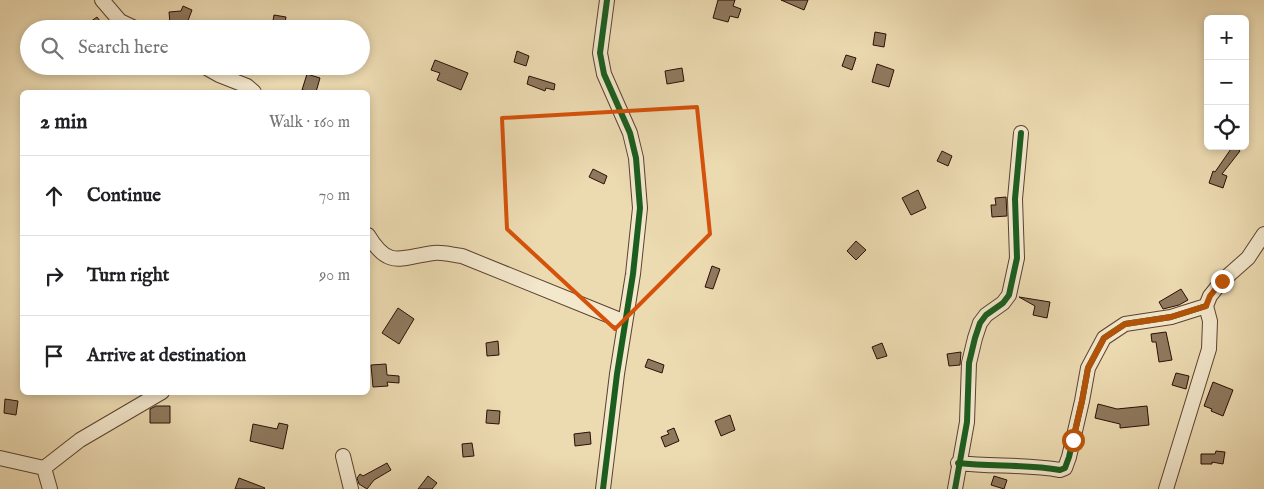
<!DOCTYPE html>
<meta charset="utf-8">
<style>
:root{--surface:#fff;--page:#f2f2f2;--text:#202124;--muted:#757577;--line:#e0e0e0}
body{margin:0;font-family:"IM FELL English",serif;background:var(--page);color:var(--text)}
.controls{position:absolute;right:15px;top:15px;display:grid;overflow:hidden;border-radius:8px;box-shadow:0 2px 8px #0003}
.controls button{width:45px;height:45px;display:grid;place-items:center;padding:0;border:0;border-bottom:1px solid var(--line);background:var(--surface);color:var(--text);font:25px sans-serif}
.stop{position:absolute;width:15px;height:15px;margin:-11px;border:4px solid #b45309;border-radius:50%;background:#fff}
.stop.end{background:#b45309;border-color:#fff;box-shadow:0 1px 5px #0008}
.list{margin:0;padding:0;list-style:none}
h2{display:flex;justify-content:space-between;align-items:center;height:65px;margin:0;padding:0 20px;font-size:21px}
h2 small{font-size:16px;font-weight:400;color:var(--muted)}
.list li{display:grid;grid-template-columns:32px 1fr auto;gap:15px;align-items:center;box-sizing:border-box;height:80px;padding:0 20px;border-top:1px solid var(--line)}
.list b{display:block;font-size:19px;white-space:nowrap}
.list em{font-size:16px;font-style:normal;color:var(--muted)}
.icon{flex:none;width:28px;height:28px;fill:none;stroke:currentColor;stroke-width:2;stroke-linecap:round;stroke-linejoin:round}
.map{position:relative;flex:none;width:1264px;height:489px;overflow:hidden}
.search{position:absolute;background:var(--surface);box-shadow:0 2px 8px #0003;left:20px;top:20px;width:350px;height:55px;display:flex;align-items:center;gap:12px;box-sizing:border-box;padding:0 18px;border-radius:28px;color:var(--muted);font-size:19px}
.panel{position:absolute;background:var(--surface);box-shadow:0 2px 8px #0003;left:20px;top:90px;width:350px;height:305px;border-radius:8px}
.map>svg:first-child{display:block}
.building{fill:#8f795e;stroke:#2a1005}
.lines{fill:none;stroke-linecap:round;stroke-linejoin:round}
.minor-casing{stroke:#5a4230;stroke-width:16}
.minor{stroke:#f3e7cc;stroke-width:14}
.cycleway-casing{stroke:#f3e7cc;stroke-width:9}
.cycleway{stroke:#1b5e20;stroke-width:6}
.route{stroke:#b45309;stroke-width:6}
.marked{fill:none;stroke:#d5520b;stroke-width:4;stroke-linejoin:round}
</style>
<div class="map">
<svg width="1264" height="489" viewBox="0 0 1264 489">
<rect width="100%" height="100%" fill="#ecdab1"/>
<filter id="stains"><feTurbulence type="fractalNoise" baseFrequency=".004" numOctaves="4"/><feColorMatrix values="0 0 0 0 .2 0 0 0 0 .09 0 0 0 0 .02 0 0 0 .5 -.17"/></filter>
<radialGradient id="worn" r=".72"><stop offset=".6" stop-color="#630" stop-opacity="0"/><stop offset="1" stop-color="#630" stop-opacity=".3"/></radialGradient>
<path class="building" d="M 718,0 L 735,0 L 733,6 L 741,9 L 738,18 L 730,16 L 728,22 L 713,18 Z
M 781,0 L 808,0 L 804,10 Z
M 183,6 L 192,10 L 187,23 L 183,21 L 170,23 L 169,12 L 181,11 Z
M 274,15 L 286,17 L 284,28 L 272,26 Z
M 97,17 L 106,29 L 80,29 Z
M 875,32 L 886,34 L 884,47 L 873,45 Z
M 517,51 L 529,56 L 526,66 L 514,62 Z
M 846,55 L 856,58 L 852,70 L 842,66 Z
M 435,60 L 468,73 L 461,90 L 437,80 L 440,73 L 431,70 Z
M 877,64 L 894,70 L 889,87 L 872,82 Z
M 682,68 L 684,81 L 667,84 L 665,71 Z
M 307,74 L 320,78 L 316,92 L 302,90 Z
M 529,76 L 555,84 L 554,90 L 546,88 L 545,91 L 527,84 Z
M 1233,146 L 1240,151 L 1222,174 L 1227,176 L 1223,188 L 1209,183 L 1213,171 L 1215,172 Z
M 942,151 L 952,156 L 948,166 L 937,161 Z
M 593,169 L 607,176 L 604,184 L 589,177 Z
M 918,190 L 926,208 L 911,215 L 902,198 Z
M 1006,197 L 1007,216 L 992,217 L 991,205 L 996,205 L 995,198 Z
M 856,241 L 866,250 L 856,260 L 847,251 Z
M 712,266 L 720,269 L 713,289 L 705,287 Z
M 1181,289 L 1188,300 L 1179,305 L 1163,309 L 1159,302 Z
M 1019,297 L 1050,302 L 1047,318 L 1033,315 L 1035,306 Z
M 398,308 L 414,319 L 399,344 L 382,333 Z
M 1166,332 L 1172,360 L 1159,362 L 1156,342 L 1152,342 L 1151,334 Z
M 498,341 L 499,355 L 487,356 L 486,343 Z
M 882,343 L 887,356 L 877,359 L 872,347 Z
M 961,352 L 960,365 L 949,366 L 947,354 Z
M 648,359 L 664,365 L 662,373 L 645,367 Z
M 386,364 L 387,375 L 399,376 L 399,383 L 387,382 L 388,386 L 373,387 L 371,365 Z
M 1176,373 L 1189,376 L 1186,389 L 1172,385 Z
M 1213,382 L 1233,390 L 1223,416 L 1211,411 L 1212,409 L 1204,406 Z
M 5,399 L 18,401 L 16,415 L 4,413 Z
M 1098,404 L 1117,409 L 1147,406 L 1149,425 L 1120,428 L 1120,424 L 1095,418 Z
M 156,406 L 170,406 L 170,423 L 150,423 L 150,409 Z
M 487,410 L 500,411 L 499,424 L 486,423 Z
M 730,415 L 735,430 L 721,436 L 715,421 Z
M 279,423 L 288,425 L 283,449 L 250,441 L 253,424 L 277,429 Z
M 674,428 L 679,441 L 665,447 L 661,437 L 669,434 L 667,431 Z
M 590,432 L 591,444 L 575,446 L 574,434 Z
M 472,443 L 474,456 L 463,457 L 462,444 Z
M 1216,451 L 1225,452 L 1223,464 L 1212,462 L 1212,464 L 1201,464 L 1201,454 L 1215,454 Z
M 387,463 L 391,470 L 374,480 L 367,489 L 359,484 L 357,478 L 360,474 L 363,476 Z
M 428,476 L 437,483 L 432,489 L 418,489 Z
M 994,476 L 1007,480 L 1004,489 L 991,485 Z
M 239,478 L 265,488 L 264,489 L 235,489 Z"/>
<g class="lines">
<g class="minor-casing">
<path id="minor" d="M 102,0 L 120,21 L 137,29
M 203,66 L 219,75 L 247,86 L 254,92
M 368,235 C 389,270 401,257 434,253 C 443,252 453,255 462,256 L 625,322
M 343,456 L 351,489
M 0,458 L 44,468 L 80,440 L 162,392
M 958,463 C 992,467 1026,464 1060,470 L 1065,468 L 1069,457 L 1082,401 L 1088,368 L 1104,338 L 1125,324 L 1171,317 L 1206,306
M 44,468 L 50,489
M 603,489 L 617,374 L 633,274 L 640,208 L 636,158 L 630,133 L 604,74 L 600,53 L 607,0
M 955,489 L 967,422 L 969,363 L 975,338 L 980,323 L 986,315 L 1003,303 L 1009,295 L 1017,258 L 1015,199 L 1021,133
M 1166,489 L 1209,349 L 1210,321 L 1206,306 L 1210,296 L 1222,281 L 1248,258 L 1264,234"/>
</g>
<use href="#minor" class="minor"/>
<g class="cycleway-casing">
<path id="cycleway" d="M 958,463 C 992,467 1026,464 1060,470 L 1065,468 L 1069,457 L 1082,401 L 1088,368 L 1104,338 L 1125,324 L 1171,317 L 1206,306
M 603,489 L 617,374 L 633,274 L 640,208 L 636,158 L 630,133 L 604,74 L 600,53 L 607,0
M 955,489 L 967,422 L 969,363 L 975,338 L 980,323 L 986,315 L 1003,303 L 1009,295 L 1017,258 L 1015,199 L 1021,133"/>
</g>
<use href="#cycleway" class="cycleway"/>
</g>
<g class="lines">
<path class="route" d="M 1073,440 L 1082,401 L 1088,368 L 1104,338 L 1125,324 L 1171,317 L 1206,306 L 1210,296 L 1222,281"/>
</g>
<path class="marked" d="M 697,107 L 710,234 L 615,329 L 507,229 L 502,118 Z"/>
<rect width="100%" height="100%" filter="url(#stains)"/>
<rect width="100%" height="100%" fill="url(#worn)"/>
</svg>
<div class="controls">
<button>+</button>
<button>−</button>
<button><svg class="icon" aria-label="locate" viewBox="0 0 24 24"><circle cx="12" cy="12" r="6"/><path d="M12 2v4M12 18v4M2 12h4M18 12h4"/></svg></button>
</div>
<div class="stop" style="left:1073px;top:440px"></div>
<div class="stop end" style="left:1222px;top:281px"></div>
<div class="search"><svg class="icon" aria-label="search" viewBox="0 0 24 24"><circle cx="10" cy="10" r="6"/><path d="M15 15l6 6"/></svg>Search here</div>
<section class="panel">
<h2>2 min<small>Walk · 160 m</small></h2>
<ul class="list">
<li><svg class="icon" aria-label="ahead" viewBox="0 0 24 24"><path d="M12 20V5M6 11l6-6 6 6"/></svg><div><b>Continue</b></div><em>70 m</em></li>
<li><svg class="icon" aria-label="right" viewBox="0 0 24 24"><path d="M7 20v-9h11M14 6l5 5-5 5"/></svg><div><b>Turn right</b></div><em>90 m</em></li>
<li><svg class="icon" aria-label="arrive" viewBox="0 0 24 24"><path d="M6 21V4h12l-3 4 3 4H6"/></svg><div><b>Arrive at destination</b></div></li>
</ul>
</section>
</div>
